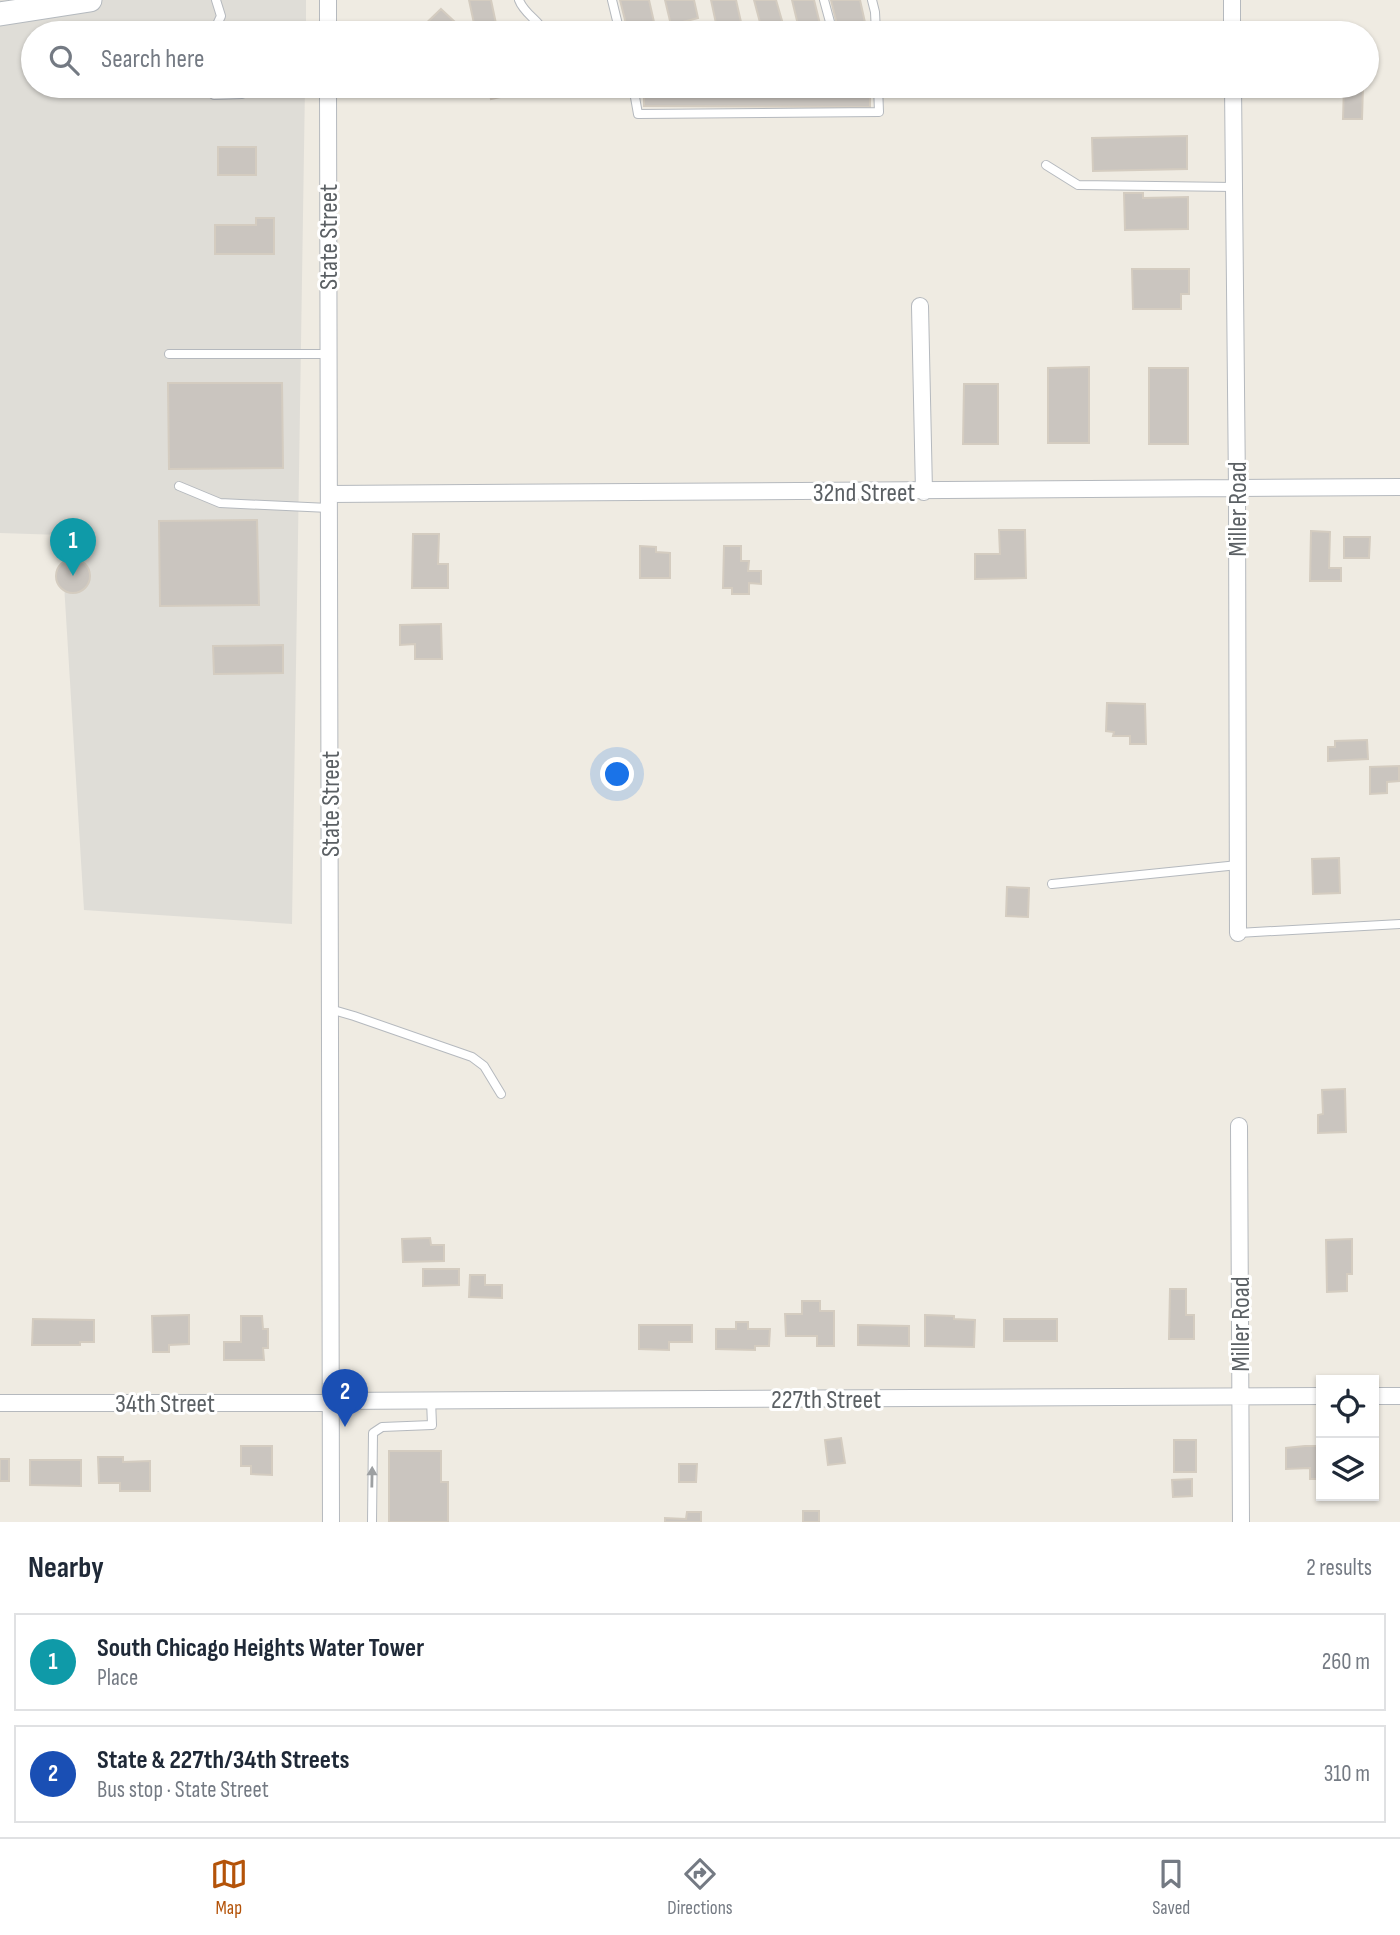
<!DOCTYPE html>
<meta charset="utf-8">
<style>
:root{--surface:#fff;--page:#f6f6f7;--text:#1f2937;--muted:#747a83;--line:#e0e1e3;--accent:#b45309}
body{margin:0;font-family:"Sofia Sans Condensed",sans-serif;background:var(--page);color:var(--text)}
.controls{position:absolute;right:21px;bottom:21px;display:grid;overflow:hidden;border-radius:0px;box-shadow:0 2px 5px #0004}
.controls button{width:63px;height:63px;display:grid;place-items:center;padding:0;border:0;border-bottom:2px solid var(--line);background:var(--surface);color:var(--text);font:35px sans-serif}
.you{position:absolute;left:618px;top:775px;width:24px;height:24px;margin:-18px;border:5px solid #fff;border-radius:50%;background:#1a73e8;box-shadow:0 0 0 10px #1a73e833}
.badge{display:grid;place-items:center;width:46px;height:46px;border-radius:50%;background:var(--accent);color:#fff;font-size:23px;font-weight:700}
.pin{position:absolute;translate:-50% -58px;filter:drop-shadow(0 2px 4px #0008)}
.pin::after{content:'';position:absolute;top:37px;width:24px;height:21px;background:inherit;clip-path:polygon(0 0,100% 0,50% 100%)}
.list{margin:0;padding:0;list-style:none}
h2{display:flex;justify-content:space-between;align-items:center;height:91px;margin:0;padding:0 28px;font-size:30px}
h2 small{font-size:23px;font-weight:400;color:var(--muted)}
.list li{display:grid;grid-template-columns:46px 1fr auto;gap:21px;align-items:center;box-sizing:border-box;height:98px;margin:0 14px 14px;padding:0 14px;border:2px solid var(--line);border-radius:0px}
.list b{display:block;font-size:26px;white-space:nowrap}
.list p{margin:0;font-size:23px;white-space:nowrap;color:var(--muted)}
.list em{font-size:23px;font-style:normal;color:var(--muted)}
.icon{flex:none;width:38px;height:38px;fill:none;stroke:currentColor;stroke-width:2;stroke-linecap:round;stroke-linejoin:round}
.map{position:relative;flex:none;width:1400px;height:1522px;overflow:hidden}
.search{position:absolute;background:var(--surface);box-shadow:0 2px 5px #0004;left:21px;right:21px;top:21px;height:77px;display:flex;align-items:center;gap:18px;box-sizing:border-box;padding:0 24px;border-radius:38px;color:var(--muted);font-size:26px}
.sheet{height:315px;background:var(--surface)}
nav{display:flex;justify-content:space-around;align-items:center;box-sizing:border-box;height:98px;border-top:2px solid var(--line);background:var(--surface);font-size:19px;color:var(--muted)}
nav a{display:grid;justify-items:center;gap:4px}
nav .on{color:var(--accent)}
.map>svg:first-child{display:block}
.industrial{fill:#dfddd7}
.building{fill:#cac5bf;stroke:#d4ccc0;stroke-width:2}
.lines{fill:none;stroke-linecap:round;stroke-linejoin:round}
.service-casing{stroke:#b5b9be;stroke-width:10}
.minor-casing{stroke:#b5b9be;stroke-width:18}
.secondary-casing{stroke:#b4b9be;stroke-width:25}
.service{stroke:#fff;stroke-width:8}
.minor{stroke:#fff;stroke-width:16}
.secondary{stroke:#fff;stroke-width:23}
.oneway{fill:#9da0a2}
.labels{text-anchor:middle;stroke-width:6;stroke-linejoin:round;paint-order:stroke}
.street-label{font-size:26px;fill:#5b6064;stroke:#fff}
</style>
<div class="map">
<svg width="1400" height="1522" viewBox="0 0 1400 1522">
<rect width="100%" height="100%" fill="#efebe2"/>
<path class="industrial" d="M 0,0 L 306,0 L 306,33 L 33,33 L 33,86 L 305,86 L 292,924 L 84,910 L 61,535 L 0,533 Z"/>
<path class="building" d="M 469,0 L 491,0 L 498,33 L 476,33 Z
M 620,0 L 649,0 L 654,22 L 627,28 Z
M 665,0 L 694,0 L 698,18 L 671,25 Z
M 711,0 L 736,0 L 741,22 L 717,28 Z
M 754,0 L 776,0 L 783,24 L 762,30 Z
M 792,0 L 814,0 L 820,24 L 799,29 Z
M 831,0 L 860,0 L 866,27 L 839,33 Z
M 441,9 L 456,23 L 445,33 L 416,33 Z
M 488,86 L 533,86 L 534,90 L 491,99 Z
M 644,86 L 870,86 L 870,107 L 644,106 Z
M 1344,86 L 1363,86 L 1362,119 L 1343,119 Z
M 1187,136 L 1187,169 L 1093,171 L 1092,138 Z
M 218,147 L 256,147 L 256,175 L 218,175 Z
M 1124,193 L 1143,193 L 1143,198 L 1188,197 L 1188,229 L 1125,230 Z
M 256,218 L 274,218 L 274,254 L 215,254 L 215,225 L 256,225 Z
M 1132,269 L 1189,269 L 1189,294 L 1181,294 L 1181,309 L 1133,309 Z
M 1089,367 L 1089,443 L 1048,443 L 1048,368 Z
M 1149,368 L 1188,368 L 1188,444 L 1149,444 Z
M 168,383 L 282,383 L 283,468 L 169,469 Z
M 964,384 L 998,384 L 998,444 L 963,444 Z
M 257,520 L 259,605 L 160,606 L 159,521 Z
M 999,530 L 1025,530 L 1026,578 L 975,579 L 975,554 L 1000,554 Z
M 1311,531 L 1330,532 L 1329,568 L 1341,568 L 1341,581 L 1310,581 Z
M 413,534 L 439,534 L 438,564 L 448,564 L 448,588 L 412,588 Z
M 1344,537 L 1370,537 L 1369,558 L 1344,558 Z
M 640,546 L 656,547 L 656,552 L 670,553 L 670,578 L 640,578 Z
M 724,546 L 741,546 L 741,561 L 749,561 L 748,571 L 761,571 L 761,584 L 749,583 L 749,594 L 732,594 L 732,588 L 723,588 Z
M56 576a17 17 0 1 1 34 0a17 17 0 1 1-34 0Z
M 441,624 L 442,659 L 415,659 L 415,644 L 400,645 L 400,625 Z
M 283,645 L 283,673 L 214,674 L 213,646 Z
M 1107,703 L 1145,704 L 1146,744 L 1130,744 L 1130,736 L 1113,736 L 1114,732 L 1106,731 Z
M 1367,740 L 1368,759 L 1328,761 L 1328,747 L 1335,747 L 1335,741 Z
M 1399,766 L 1399,781 L 1387,782 L 1387,793 L 1370,794 L 1370,767 Z
M 1339,858 L 1340,893 L 1313,894 L 1312,859 Z
M 1007,887 L 1029,888 L 1028,917 L 1006,916 Z
M 1345,1089 L 1346,1132 L 1318,1133 L 1318,1115 L 1323,1114 L 1322,1090 Z
M 430,1238 L 431,1245 L 444,1245 L 444,1261 L 403,1262 L 402,1239 Z
M 1352,1239 L 1352,1274 L 1347,1274 L 1347,1291 L 1327,1292 L 1326,1240 Z
M 423,1269 L 459,1269 L 459,1285 L 423,1286 Z
M 470,1275 L 485,1275 L 485,1285 L 502,1285 L 502,1298 L 469,1297 Z
M 1170,1289 L 1186,1289 L 1186,1315 L 1194,1315 L 1194,1339 L 1169,1339 Z
M 802,1301 L 820,1301 L 820,1311 L 834,1311 L 834,1346 L 817,1346 L 817,1336 L 786,1336 L 785,1314 L 802,1314 Z
M 189,1315 L 189,1344 L 169,1345 L 169,1352 L 153,1352 L 152,1316 Z
M 925,1315 L 954,1316 L 954,1319 L 975,1320 L 974,1347 L 925,1346 Z
M 241,1316 L 262,1316 L 263,1329 L 268,1329 L 268,1348 L 263,1348 L 264,1360 L 224,1360 L 224,1342 L 241,1342 Z
M 33,1319 L 94,1320 L 94,1342 L 80,1342 L 80,1345 L 32,1345 Z
M 1004,1319 L 1057,1319 L 1057,1341 L 1004,1341 Z
M 736,1322 L 748,1322 L 748,1329 L 770,1329 L 769,1346 L 755,1346 L 755,1350 L 716,1349 L 716,1329 L 736,1329 Z
M 639,1325 L 692,1325 L 692,1342 L 669,1342 L 669,1350 L 639,1349 Z
M 858,1325 L 909,1326 L 909,1346 L 858,1345 Z
M 841,1438 L 845,1463 L 828,1465 L 825,1440 Z
M 1174,1440 L 1196,1440 L 1196,1472 L 1174,1472 Z
M 241,1446 L 272,1446 L 272,1475 L 251,1474 L 251,1466 L 241,1466 Z
M 1305,1446 L 1321,1446 L 1321,1479 L 1310,1479 L 1310,1468 L 1286,1469 L 1286,1448 Z
M 389,1451 L 441,1451 L 441,1482 L 448,1482 L 448,1522 L 389,1522 Z
M 98,1457 L 123,1457 L 123,1462 L 150,1461 L 150,1491 L 120,1491 L 120,1483 L 99,1483 Z
M 0,1459 L 9,1459 L 9,1481 L 0,1481 Z
M 30,1460 L 81,1460 L 81,1486 L 30,1485 Z
M 679,1464 L 697,1464 L 696,1482 L 679,1482 Z
M 1192,1479 L 1192,1496 L 1173,1497 L 1172,1480 Z
M 803,1511 L 819,1511 L 819,1522 L 803,1522 Z
M 687,1512 L 701,1512 L 701,1522 L 665,1522 L 665,1518 L 686,1519 Z"/>
<g class="lines">
<g class="service-casing">
<path id="service" d="M 519,0 C 524,14 539,20 545,33
M 612,0 L 620,33
M 824,0 L 833,33
M 872,0 L 875,12 L 876,33
M 213,33 L 221,16 L 216,0
M 214,33 L 238,33
M 202,86 L 214,95 L 242,94 L 261,86
M 633,86 L 638,114 L 879,112 L 878,86
M 1046,165 L 1078,185 L 1234,187
M 169,354 L 328,354
M 179,486 L 220,503 L 329,508
M 1052,884 L 1238,865
M 1238,933 L 1400,924
M 330,1009 L 354,1016 L 472,1057 L 484,1066 L 501,1094
M 372,1522 L 373,1433 L 382,1427 L 432,1425 L 431,1400"/>
</g>
<g class="minor-casing">
<path id="minor" d="M 328,0 L 328,33
M 1232,0 L 1232,33
M 328,86 L 331,1522
M 1233,86 L 1237,489 L 1238,933
M 920,306 L 924,492
M 329,494 L 1400,487
M 1239,1126 L 1241,1522
M 1374,1396 L 1400,1396
M 331,1401 L 1321,1396
M 0,1403 L 331,1403"/>
</g>
<g class="secondary-casing">
<path id="secondary" d="M 0,14 L 90,0"/>
</g>
<use href="#service" class="service"/>
<use href="#minor" class="minor"/>
<use href="#secondary" class="secondary"/>
</g>
<defs><path id="oneway-solid" d="M-6-.8H1V-3.2L6.5 0L1 3.2V.8H-6Z" transform="scale(1.75)"/></defs>
<use class="oneway" href="#oneway-solid" transform="translate(372 1477) rotate(-89)"/>
<g class="labels">
<g class="street-label">
<text transform="translate(328 237) rotate(-90)" y="9">State Street</text>
<text x="864" y="501">32nd Street</text>
<text transform="translate(1237 509) rotate(-90)" y="9">Miller Road</text>
<text transform="translate(330 804) rotate(-90)" y="9">State Street</text>
<text transform="translate(1240 1324) rotate(-90)" y="9">Miller Road</text>
<text x="826" y="1408">227th Street</text>
<text x="165" y="1412">34th Street</text>
</g>
</g>
</svg>
<div class="controls">
<button><svg class="icon" aria-label="locate" viewBox="0 0 24 24"><circle cx="12" cy="12" r="6"/><path d="M12 2v4M12 18v4M2 12h4M18 12h4"/></svg></button>
<button><svg class="icon" aria-label="layers" viewBox="0 0 24 24"><path d="M12 4l9 5-9 5-9-5zM3 14l9 5 9-5"/></svg></button>
</div>
<div class="you"></div>
<div class="pin badge" style="left:73px;top:576px;background:#0f9aa8">1</div>
<div class="pin badge" style="left:345px;top:1427px;background:#1a4fb4">2</div>
<div class="search"><svg class="icon" aria-label="search" viewBox="0 0 24 24"><circle cx="10" cy="10" r="6"/><path d="M15 15l6 6"/></svg>Search here</div>
</div>
<section class="sheet">
<h2>Nearby<small>2 results</small></h2>
<ul class="list">
<li><span class="badge" style="background:#0f9aa8">1</span><div><b>South Chicago Heights Water Tower</b><p>Place</p></div><em>260 m</em></li>
<li><span class="badge" style="background:#1a4fb4">2</span><div><b>State &amp; 227th/34th Streets</b><p>Bus stop · State Street</p></div><em>310 m</em></li>
</ul>
</section>
<nav>
<a class="on"><svg class="icon" aria-label="map" viewBox="0 0 24 24"><path d="M3 6l6-2 6 2 6-2v14l-6 2-6-2-6 2zM9 4v14M15 6v14"/></svg>Map</a>
<a><svg class="icon" aria-label="directions" viewBox="0 0 24 24"><path d="M12 3l9 9-9 9-9-9zM9 14v-3h6M13 9l2 2-2 2"/></svg>Directions</a>
<a><svg class="icon" aria-label="saved" viewBox="0 0 24 24"><path d="M7 4h10v16l-5-4-5 4z"/></svg>Saved</a>
</nav>
